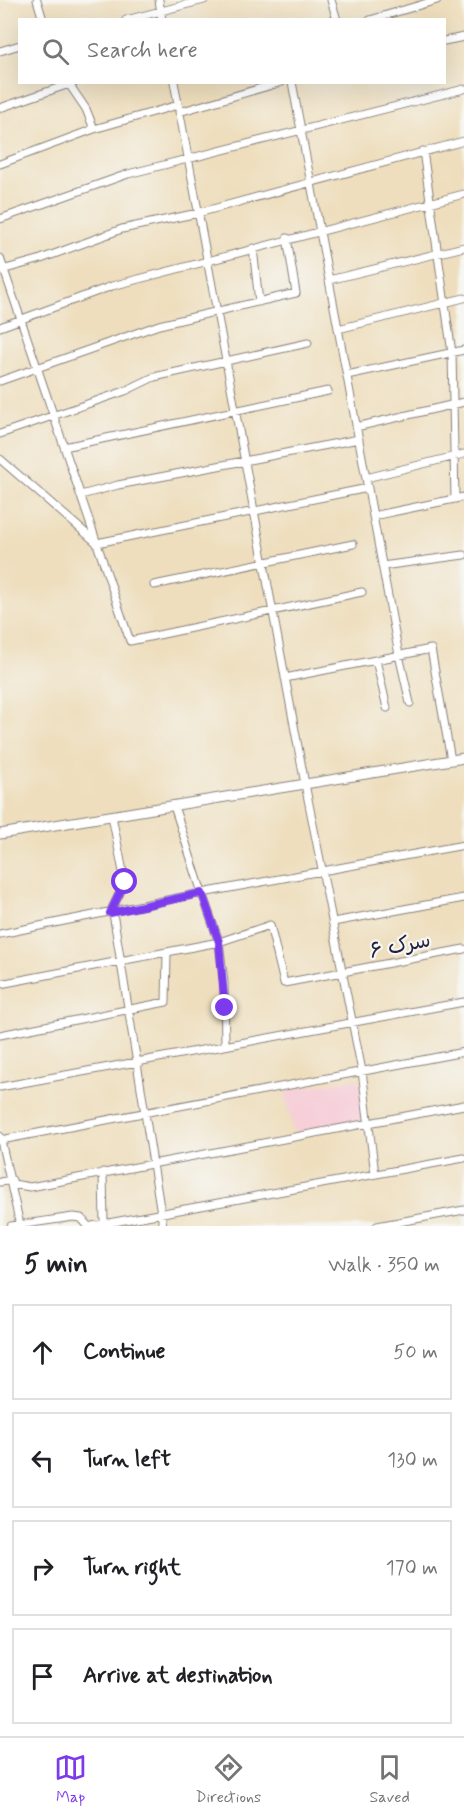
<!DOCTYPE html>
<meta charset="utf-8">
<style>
:root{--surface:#fff;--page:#f2f2f2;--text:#202124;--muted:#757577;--line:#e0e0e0;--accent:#7c3aed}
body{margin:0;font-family:Mynerve,"Playpen Sans Arabic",sans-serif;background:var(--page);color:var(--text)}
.stop{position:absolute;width:18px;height:18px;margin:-14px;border:4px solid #7c3aed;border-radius:50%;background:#fff}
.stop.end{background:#7c3aed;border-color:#fff;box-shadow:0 2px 6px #0008}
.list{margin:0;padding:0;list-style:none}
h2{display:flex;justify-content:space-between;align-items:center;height:78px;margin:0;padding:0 24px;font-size:26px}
h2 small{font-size:20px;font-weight:400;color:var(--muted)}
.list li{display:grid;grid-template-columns:39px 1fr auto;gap:18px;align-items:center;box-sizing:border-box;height:96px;margin:0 12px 12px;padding:0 12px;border:2px solid var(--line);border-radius:0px}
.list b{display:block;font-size:22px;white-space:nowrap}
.list em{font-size:20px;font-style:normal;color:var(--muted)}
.icon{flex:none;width:33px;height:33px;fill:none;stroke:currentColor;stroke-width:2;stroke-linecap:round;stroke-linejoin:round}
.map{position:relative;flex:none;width:464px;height:1226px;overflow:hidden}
.search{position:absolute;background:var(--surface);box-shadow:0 6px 24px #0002;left:18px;right:18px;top:18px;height:66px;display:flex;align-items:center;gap:15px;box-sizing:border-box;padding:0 21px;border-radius:0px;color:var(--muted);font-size:22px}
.sheet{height:510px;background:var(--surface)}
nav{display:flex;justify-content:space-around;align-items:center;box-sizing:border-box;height:84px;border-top:2px solid var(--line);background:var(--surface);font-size:16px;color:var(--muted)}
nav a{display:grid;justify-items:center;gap:3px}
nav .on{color:var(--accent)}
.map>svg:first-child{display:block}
.built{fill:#f6cfd9}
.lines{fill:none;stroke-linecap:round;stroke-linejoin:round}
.minor-casing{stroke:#88807c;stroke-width:9}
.major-casing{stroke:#88807c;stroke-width:11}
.minor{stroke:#fff;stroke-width:7}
.major{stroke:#fff;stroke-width:9}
.route{stroke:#7c3aed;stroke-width:8}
.labels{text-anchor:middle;stroke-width:4.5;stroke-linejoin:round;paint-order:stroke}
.street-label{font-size:21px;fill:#22223b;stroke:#f6f6f2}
</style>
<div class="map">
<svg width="464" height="1226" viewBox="0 0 464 1226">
<rect width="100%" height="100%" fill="#f6f6f2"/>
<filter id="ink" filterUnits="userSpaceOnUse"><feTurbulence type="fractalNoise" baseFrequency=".0167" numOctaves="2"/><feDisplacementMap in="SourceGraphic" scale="12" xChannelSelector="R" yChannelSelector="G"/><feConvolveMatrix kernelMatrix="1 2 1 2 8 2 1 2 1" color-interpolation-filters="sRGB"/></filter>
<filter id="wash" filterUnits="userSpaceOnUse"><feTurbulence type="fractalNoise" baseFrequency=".008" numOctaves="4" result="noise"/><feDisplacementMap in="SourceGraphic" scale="24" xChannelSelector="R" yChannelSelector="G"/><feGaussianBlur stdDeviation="1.35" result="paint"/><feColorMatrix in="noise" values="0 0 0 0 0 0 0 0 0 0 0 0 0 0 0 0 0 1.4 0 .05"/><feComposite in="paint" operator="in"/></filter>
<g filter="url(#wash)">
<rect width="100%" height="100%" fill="#eedebd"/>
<path class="built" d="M 358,1078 L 367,1120 L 294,1133 L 285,1091 Z"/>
</g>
<g filter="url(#ink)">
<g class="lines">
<g class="minor-casing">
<path id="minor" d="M 37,0 L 43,20
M 159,0 L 162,20
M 331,0 L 337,20
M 126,20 L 204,0
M 370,20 L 437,0
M 444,41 L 464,37
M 0,51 L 20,45
M 174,82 L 305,784 L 362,1071 L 375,1174
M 292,82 L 399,655 L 410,703
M 69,84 L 86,109 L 94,129
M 0,108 L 75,82
M 179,112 L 282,82
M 423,151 L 452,353 L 455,499
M 0,164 L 94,129 L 178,105
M 0,219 L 128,174 L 464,89
M 253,248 L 259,302
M 0,258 L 130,641 L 362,592
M 2,270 L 38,260 L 122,229 L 198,213 L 464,141
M 329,280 L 464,247
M 0,327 L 112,286 L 464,194
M 338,329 L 464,298
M 347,375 L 464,350
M 0,381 L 159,325 L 296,293 L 287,238
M 356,427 L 464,402
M 0,434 L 125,391 L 154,377 L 308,343
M 64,447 L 328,391
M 0,459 L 97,543 L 368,488
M 366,478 L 464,454
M 81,495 L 118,485 L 359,439
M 373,516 L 464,497
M 382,566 L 464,555
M 154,585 L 353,544
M 376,660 L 387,708
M 285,678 L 431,649 L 451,760
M 174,806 L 202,893 L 464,845
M 110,913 L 125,882 L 112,816
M 113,913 L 163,1226
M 333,922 L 464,898
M 0,934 L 202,893 L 219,942 L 270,925 L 284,983 L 464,949
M 0,984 L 219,942 L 224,983 L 225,1045
M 0,1035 L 166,1002 L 167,953
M 0,1087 L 464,1002
M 0,1136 L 20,1225
M 1,1140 L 464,1052
M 103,1172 L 104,1224
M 0,1182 L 12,1180
M 13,1184 L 30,1187 L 464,1105
M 11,1226 L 73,1217 L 81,1218 L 88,1226
M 92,1226 L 464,1158
M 377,1226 L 464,1210"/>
</g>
<g class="major-casing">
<path id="major" d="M 0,834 L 464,758"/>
</g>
<use href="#minor" class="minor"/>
<use href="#major" class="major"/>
</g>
</g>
<g class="lines" filter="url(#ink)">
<path class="route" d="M 125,882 L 110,913 L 202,893 L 219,942 L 225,1008"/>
</g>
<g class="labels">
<g class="street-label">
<text transform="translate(400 945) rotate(-11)" y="7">سرک ۶</text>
</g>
</g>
</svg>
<div class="stop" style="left:125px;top:882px"></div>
<div class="stop end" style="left:225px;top:1008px"></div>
<div class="search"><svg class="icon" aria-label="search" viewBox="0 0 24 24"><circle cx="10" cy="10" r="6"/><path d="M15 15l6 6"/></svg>Search here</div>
</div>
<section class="sheet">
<h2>5 min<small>Walk · 350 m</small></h2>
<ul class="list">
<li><svg class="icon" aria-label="ahead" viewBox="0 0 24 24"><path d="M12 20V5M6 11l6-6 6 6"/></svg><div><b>Continue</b></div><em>50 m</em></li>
<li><svg class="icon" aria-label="left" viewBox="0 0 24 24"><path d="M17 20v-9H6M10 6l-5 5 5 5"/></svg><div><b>Turn left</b></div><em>130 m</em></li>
<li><svg class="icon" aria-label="right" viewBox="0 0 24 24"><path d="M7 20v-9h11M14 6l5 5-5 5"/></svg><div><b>Turn right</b></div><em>170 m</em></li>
<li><svg class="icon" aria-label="arrive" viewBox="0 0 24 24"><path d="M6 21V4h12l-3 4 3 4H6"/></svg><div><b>Arrive at destination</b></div></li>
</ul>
</section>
<nav>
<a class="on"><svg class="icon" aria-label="map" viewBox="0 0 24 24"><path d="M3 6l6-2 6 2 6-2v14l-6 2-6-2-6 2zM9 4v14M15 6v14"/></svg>Map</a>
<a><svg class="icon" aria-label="directions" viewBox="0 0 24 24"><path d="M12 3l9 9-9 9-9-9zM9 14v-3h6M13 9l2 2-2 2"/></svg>Directions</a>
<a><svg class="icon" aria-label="saved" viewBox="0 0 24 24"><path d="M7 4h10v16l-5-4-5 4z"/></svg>Saved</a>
</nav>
